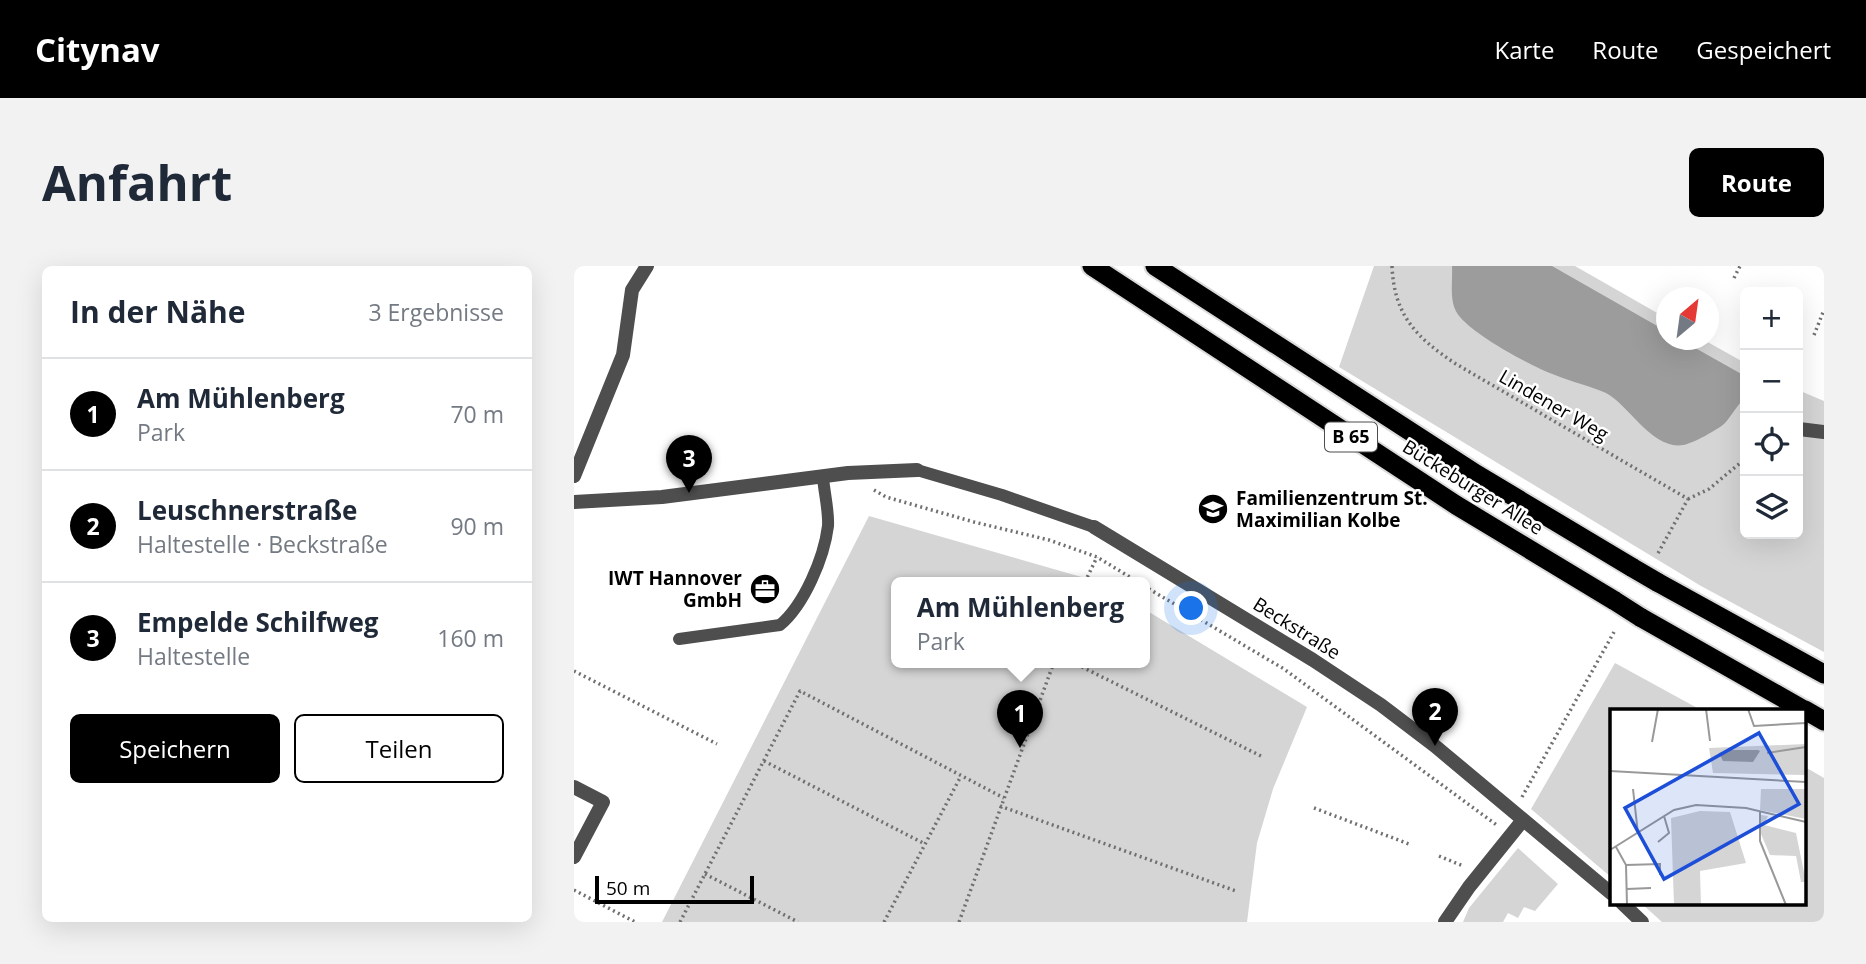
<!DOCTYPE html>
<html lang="de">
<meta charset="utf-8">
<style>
:root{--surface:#fff;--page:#f2f2f3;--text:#1f2937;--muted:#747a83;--line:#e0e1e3;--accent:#000}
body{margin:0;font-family:"Open Sans",sans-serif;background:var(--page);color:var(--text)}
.controls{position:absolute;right:21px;top:21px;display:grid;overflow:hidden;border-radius:10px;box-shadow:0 7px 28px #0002}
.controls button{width:63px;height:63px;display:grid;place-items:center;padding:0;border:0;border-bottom:2px solid var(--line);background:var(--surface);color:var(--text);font:35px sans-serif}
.compass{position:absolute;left:1082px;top:21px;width:63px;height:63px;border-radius:50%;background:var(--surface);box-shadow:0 7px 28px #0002;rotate:29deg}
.scale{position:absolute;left:21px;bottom:18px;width:159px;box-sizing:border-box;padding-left:7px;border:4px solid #000;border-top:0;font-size:19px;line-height:24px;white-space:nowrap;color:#000;-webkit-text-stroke:5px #fff;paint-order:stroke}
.you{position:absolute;left:618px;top:343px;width:24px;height:24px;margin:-18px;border:5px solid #fff;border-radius:50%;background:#1a73e8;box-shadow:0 0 0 10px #1a73e833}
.badge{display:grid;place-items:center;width:46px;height:46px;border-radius:50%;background:var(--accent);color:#fff;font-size:23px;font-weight:700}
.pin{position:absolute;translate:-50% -58px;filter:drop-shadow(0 2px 4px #0008)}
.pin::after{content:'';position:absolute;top:37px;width:24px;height:21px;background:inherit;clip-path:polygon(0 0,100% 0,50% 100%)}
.popup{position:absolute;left:317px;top:311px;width:259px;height:91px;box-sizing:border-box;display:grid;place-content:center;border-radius:10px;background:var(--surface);filter:drop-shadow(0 2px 5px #0005);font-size:23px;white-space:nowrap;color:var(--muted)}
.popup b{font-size:26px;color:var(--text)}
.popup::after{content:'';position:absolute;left:50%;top:100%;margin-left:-14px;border:14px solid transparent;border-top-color:var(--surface)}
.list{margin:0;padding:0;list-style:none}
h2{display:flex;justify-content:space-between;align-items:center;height:91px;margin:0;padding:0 28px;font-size:30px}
h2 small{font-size:23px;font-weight:400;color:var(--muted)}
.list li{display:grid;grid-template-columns:46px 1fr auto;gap:21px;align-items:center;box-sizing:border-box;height:112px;padding:0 28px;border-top:2px solid var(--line)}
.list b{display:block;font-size:26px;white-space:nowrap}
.list p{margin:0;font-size:23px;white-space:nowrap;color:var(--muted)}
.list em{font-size:23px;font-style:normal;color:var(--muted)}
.actions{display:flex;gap:14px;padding:21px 28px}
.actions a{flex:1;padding:16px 0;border:2px solid var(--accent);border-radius:10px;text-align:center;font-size:24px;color:var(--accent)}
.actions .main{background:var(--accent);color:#fff}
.icon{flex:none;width:38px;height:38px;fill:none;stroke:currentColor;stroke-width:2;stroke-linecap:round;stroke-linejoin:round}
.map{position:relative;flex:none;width:1250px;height:656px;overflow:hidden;border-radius:10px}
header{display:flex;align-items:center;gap:42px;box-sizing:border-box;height:98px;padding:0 35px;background:var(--accent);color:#fff}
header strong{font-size:33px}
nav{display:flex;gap:38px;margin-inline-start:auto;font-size:24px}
.intro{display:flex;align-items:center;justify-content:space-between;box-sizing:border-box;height:168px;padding:0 42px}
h1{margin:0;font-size:49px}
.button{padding:18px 32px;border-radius:10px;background:var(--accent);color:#fff;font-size:24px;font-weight:700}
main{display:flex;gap:42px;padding:0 42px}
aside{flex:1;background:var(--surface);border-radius:10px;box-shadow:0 7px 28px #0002}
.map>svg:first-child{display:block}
.green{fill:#d5d5d5}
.water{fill:#9c9c9c}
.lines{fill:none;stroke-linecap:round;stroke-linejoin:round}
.trunk-casing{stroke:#dbdbdb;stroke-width:23}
.path{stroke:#707070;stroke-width:3.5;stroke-dasharray:2 3.5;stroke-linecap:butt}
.service{stroke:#4e4e4e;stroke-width:12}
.minor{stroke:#4e4e4e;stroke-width:14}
.trunk{stroke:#000;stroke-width:19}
.trunk-bridge-casing{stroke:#dbdbdb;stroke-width:23;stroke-linecap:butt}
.trunk-bridge{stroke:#000;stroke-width:19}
.labels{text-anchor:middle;stroke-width:5;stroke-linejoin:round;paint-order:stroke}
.shield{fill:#fff;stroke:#4c4c4c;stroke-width:2}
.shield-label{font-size:18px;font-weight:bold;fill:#000}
.street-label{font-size:19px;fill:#000;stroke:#fff}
.poi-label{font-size:19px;font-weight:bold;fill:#000;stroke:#fff;text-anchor:start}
.inset-road{fill:none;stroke:#999;stroke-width:2}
.view{fill:#1d4ed8;fill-opacity:0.15;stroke:#1d4ed8;stroke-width:3.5}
.inset-edge{fill:none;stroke:#000;stroke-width:3.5}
</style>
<header>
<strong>Citynav</strong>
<nav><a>Karte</a><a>Route</a><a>Gespeichert</a></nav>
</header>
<div class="intro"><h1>Anfahrt</h1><a class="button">Route</a></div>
<main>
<aside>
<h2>In der Nähe<small>3 Ergebnisse</small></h2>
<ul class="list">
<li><span class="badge">1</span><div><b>Am Mühlenberg</b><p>Park</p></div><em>70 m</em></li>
<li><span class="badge">2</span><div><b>Leuschnerstraße</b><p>Haltestelle · Beckstraße</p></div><em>90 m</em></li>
<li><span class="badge">3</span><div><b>Empelde Schilfweg</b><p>Haltestelle</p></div><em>160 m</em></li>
</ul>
<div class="actions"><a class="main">Speichern</a><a>Teilen</a></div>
</aside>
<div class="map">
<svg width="1250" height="656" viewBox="0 0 1250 656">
<rect width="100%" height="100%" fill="#fff"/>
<path class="green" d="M 800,0 L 1001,0 L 1092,52 L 1092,74 L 1130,74 L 1171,97 L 1171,268 L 1224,268 L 1224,124 L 1250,135 L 1250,386 L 1127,320 L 765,101 Z
M 295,250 L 525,316 L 322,316 L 322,396 L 570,396 L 570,343 L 733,441 L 699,523 L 683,577 L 673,656 L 88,656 Z
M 1041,397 L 1127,444 L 1038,444 L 1038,612 L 957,543 Z
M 1231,501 L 1250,512 L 1250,656 L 1088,656 L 1067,637 L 1231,637 Z
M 944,582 L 984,618 L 961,645 L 950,641 L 944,652 L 934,647 L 929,656 L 889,656 L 895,642 Z"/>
<path class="water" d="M 878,0 L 978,0 L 1092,65 L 1092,74 L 1107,74 L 1171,110 L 1171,132 C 1163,139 1158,149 1151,157 C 1145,163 1118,178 1109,179 C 1078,184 1055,139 1032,127 C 1016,120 998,116 981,109 C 957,100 903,71 886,51 C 874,38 879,17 878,0 Z"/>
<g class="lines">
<g class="trunk-casing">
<path id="trunk" d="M 518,0 L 882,239 L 1041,335
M 581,0 L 902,208 L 1059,302
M 1083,316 L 1250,408
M 1066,351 L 1230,444
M 1231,444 L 1250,455"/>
</g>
<path class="path" d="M 818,0 C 820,50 843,72 882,98 L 1114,233 L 1083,289
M 1160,12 L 1166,0
M 1240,69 L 1250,44
M 300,224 L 312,231 L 400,256 L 475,274 L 523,291 L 564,316
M 1114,233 L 1135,223 L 1171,193
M 511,316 L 523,291
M 570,320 L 710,403 L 924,560
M 498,396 L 687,490
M 0,405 L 143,478
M 190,495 L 351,578
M 948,531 L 1040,366
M 426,540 L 662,625
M 740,542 L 835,578
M 865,590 L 889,600
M 131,608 L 224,656
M 0,624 L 61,656
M 106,656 L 226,425 L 430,532
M 310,656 L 387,510
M 385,656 L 480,396"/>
<path class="service" d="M 343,204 L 428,229 L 520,261
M 105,373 L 206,359 C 230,339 250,292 254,260 C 255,245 250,226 249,211"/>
<path class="minor" d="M 1225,163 L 1250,166
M 0,210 L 49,89 L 58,24 L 73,0
M 0,236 L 88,231 L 274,207 L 343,204
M 520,261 L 739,394 L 807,439 L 861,480 L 1038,628
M 0,521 L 29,536 L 0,591
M 1048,637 L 1068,656
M 871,656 L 895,621 L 949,554"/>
<use href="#trunk" class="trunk"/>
<g class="trunk-bridge-casing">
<path id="trunk-bridge" d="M 1059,302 L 1083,316
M 1041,335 L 1066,351"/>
</g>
<use href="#trunk-bridge" class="trunk-bridge"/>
</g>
<defs>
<g id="school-disc" transform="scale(1.575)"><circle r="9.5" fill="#000" stroke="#fff"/><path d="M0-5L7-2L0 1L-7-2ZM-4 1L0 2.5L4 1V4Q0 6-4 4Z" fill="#fff"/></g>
<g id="office-disc" transform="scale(1.575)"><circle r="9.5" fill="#000" stroke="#fff"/><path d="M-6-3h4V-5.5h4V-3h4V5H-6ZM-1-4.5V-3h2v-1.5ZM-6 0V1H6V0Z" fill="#fff"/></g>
</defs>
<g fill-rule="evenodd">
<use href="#school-disc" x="639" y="243"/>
<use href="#office-disc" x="191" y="323"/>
</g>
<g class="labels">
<rect class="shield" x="751" y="156.5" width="52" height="29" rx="5"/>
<g class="shield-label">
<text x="777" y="177">B 65</text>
</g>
<g class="street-label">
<text transform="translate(980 139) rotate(30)" y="7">Lindener Weg</text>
<text transform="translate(899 221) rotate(32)" y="7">Bückeburger Allee</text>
<text transform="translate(723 362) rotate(32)" y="7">Beckstraße</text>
</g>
<g class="poi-label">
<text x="662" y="239">Familienzentrum St.<tspan x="662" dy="22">Maximilian Kolbe</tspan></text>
<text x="168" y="319" text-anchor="end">IWT Hannover<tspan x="168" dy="22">GmbH</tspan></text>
</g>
</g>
<g transform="translate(1036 443)">
<rect width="196" height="196" fill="#fff"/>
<path d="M 196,35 L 196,66 L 103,64 L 99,39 ZM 151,80 L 196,80 L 196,110 L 150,101 ZM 90,102 L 120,103 L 136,154 L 90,162 L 91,196 L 64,196 L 61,109 ZM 151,106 L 158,107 L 154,116 L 186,124 L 196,173 L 191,173 L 186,147 L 160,146 L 151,125 Z" fill="#d5d5d5"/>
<path d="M 117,41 L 148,41 L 150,42 L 143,53 L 113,52 L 109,44 Z" fill="#9c9c9c"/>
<path class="inset-road" d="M 96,0 L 100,32M 138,0 L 144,17 L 196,14M 42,33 L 48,0M 157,44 L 196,38M 0,62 L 196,73M 23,80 L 28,125M 150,102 L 150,132 L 176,196M 48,133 L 59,124 L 54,107M 6,138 L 16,156 L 17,196M 0,141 L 64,101 L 86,96 L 136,99 L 196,113M 16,156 L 50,155 L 50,166M 17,180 L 41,179"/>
<path class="view" d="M 149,24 L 189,95 L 54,170 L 15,99 Z"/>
<rect width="196" height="196" class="inset-edge"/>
</g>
</svg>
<div class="controls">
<button>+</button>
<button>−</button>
<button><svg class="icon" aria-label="locate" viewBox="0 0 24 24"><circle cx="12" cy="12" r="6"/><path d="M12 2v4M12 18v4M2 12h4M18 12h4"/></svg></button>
<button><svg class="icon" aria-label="layers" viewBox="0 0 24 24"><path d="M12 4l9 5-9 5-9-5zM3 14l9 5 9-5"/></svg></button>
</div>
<svg class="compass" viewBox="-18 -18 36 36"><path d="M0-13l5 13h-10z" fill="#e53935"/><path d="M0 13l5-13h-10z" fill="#747a83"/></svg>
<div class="scale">50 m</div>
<div class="you"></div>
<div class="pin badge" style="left:446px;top:482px">1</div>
<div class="popup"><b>Am Mühlenberg</b>Park</div>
<div class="pin badge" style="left:861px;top:480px">2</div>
<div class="pin badge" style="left:115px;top:227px">3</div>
</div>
</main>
